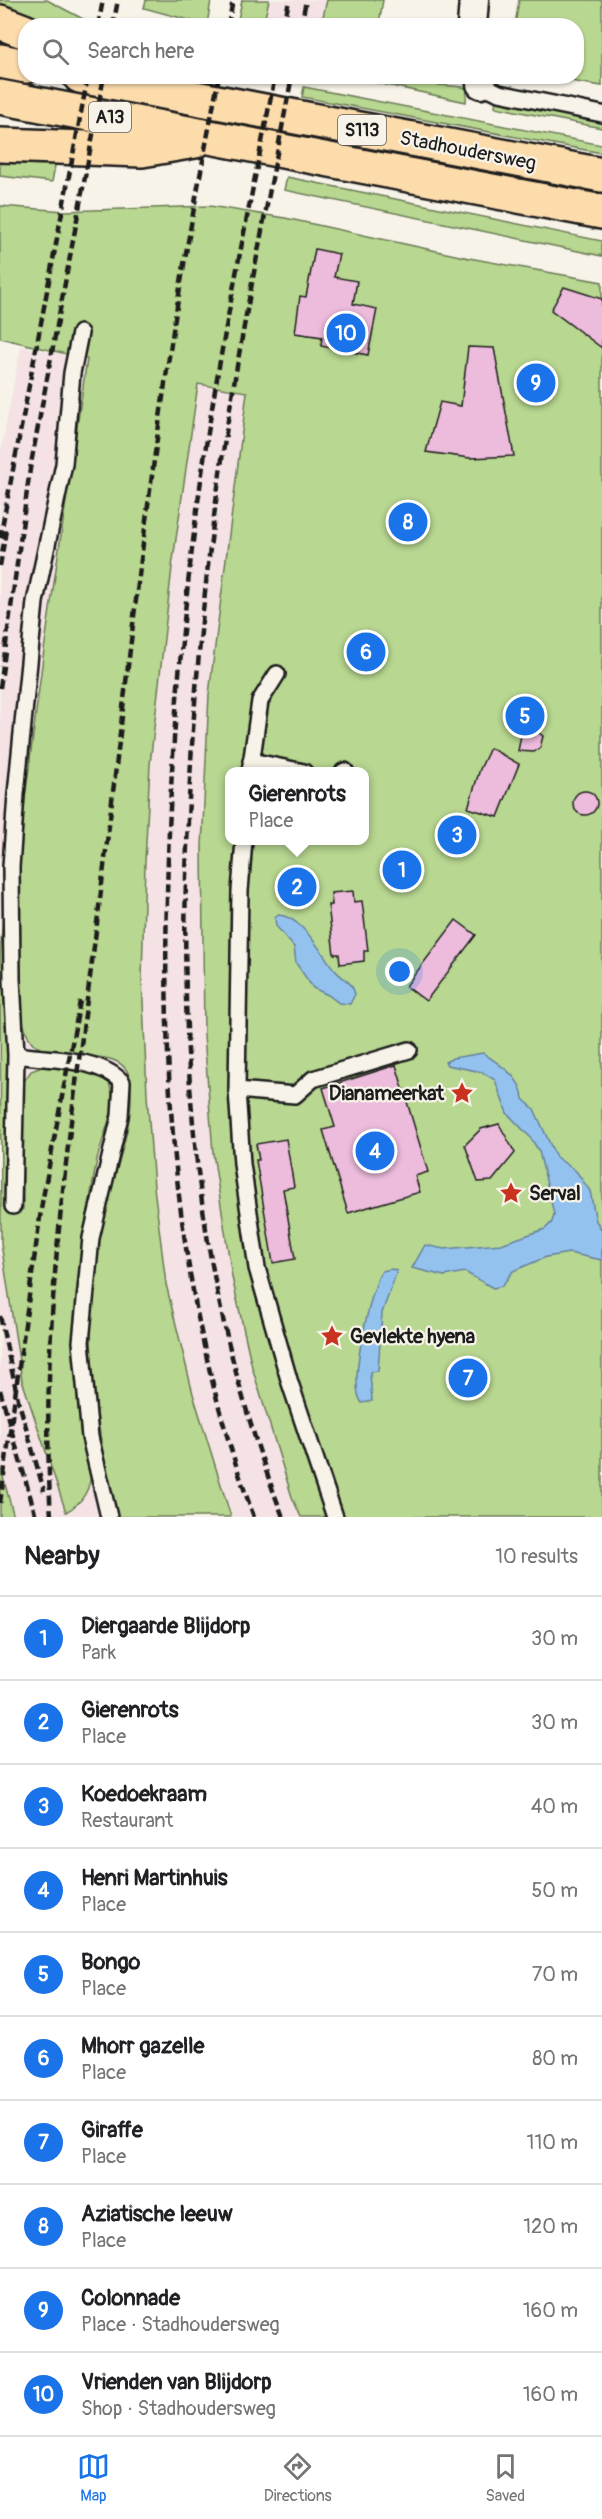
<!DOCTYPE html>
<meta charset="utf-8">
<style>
:root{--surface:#fff;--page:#f2f2f2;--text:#202124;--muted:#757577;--line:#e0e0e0;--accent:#1a73e8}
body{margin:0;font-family:Pangolin,sans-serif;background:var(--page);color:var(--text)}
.you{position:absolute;left:400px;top:972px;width:21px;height:21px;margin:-15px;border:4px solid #fff;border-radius:50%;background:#1a73e8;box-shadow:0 0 0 9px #1a73e833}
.badge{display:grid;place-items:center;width:39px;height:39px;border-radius:50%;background:var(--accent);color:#fff;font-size:20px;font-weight:700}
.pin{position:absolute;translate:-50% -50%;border:3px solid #fff;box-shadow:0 2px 6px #0006}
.popup{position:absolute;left:225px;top:767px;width:144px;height:78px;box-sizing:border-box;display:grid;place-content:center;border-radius:12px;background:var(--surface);filter:drop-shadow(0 2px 4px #0005);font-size:20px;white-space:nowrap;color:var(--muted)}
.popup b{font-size:22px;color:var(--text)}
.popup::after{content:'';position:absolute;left:50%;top:100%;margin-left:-12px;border:12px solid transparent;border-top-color:var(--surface)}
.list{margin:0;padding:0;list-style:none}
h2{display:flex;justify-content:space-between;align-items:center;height:78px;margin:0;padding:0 24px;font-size:26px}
h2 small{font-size:20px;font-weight:400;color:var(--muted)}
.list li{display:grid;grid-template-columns:39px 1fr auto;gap:18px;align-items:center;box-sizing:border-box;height:84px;padding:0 24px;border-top:2px solid var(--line)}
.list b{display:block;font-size:22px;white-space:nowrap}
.list p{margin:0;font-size:20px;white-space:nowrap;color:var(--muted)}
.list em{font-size:20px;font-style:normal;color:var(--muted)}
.icon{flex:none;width:33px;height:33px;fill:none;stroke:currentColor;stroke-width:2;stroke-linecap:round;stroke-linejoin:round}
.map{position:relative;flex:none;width:602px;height:1517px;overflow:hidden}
.search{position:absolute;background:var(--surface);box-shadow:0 2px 4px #0004;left:18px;right:18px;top:18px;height:66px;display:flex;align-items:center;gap:15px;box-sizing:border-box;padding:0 21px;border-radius:24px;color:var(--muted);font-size:22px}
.sheet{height:918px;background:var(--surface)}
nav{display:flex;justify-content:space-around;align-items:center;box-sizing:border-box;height:84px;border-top:2px solid var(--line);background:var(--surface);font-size:16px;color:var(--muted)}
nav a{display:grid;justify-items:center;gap:3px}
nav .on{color:var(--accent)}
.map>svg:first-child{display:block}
.built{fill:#f4e2e4}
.green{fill:#b8d790;stroke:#6a7a56;stroke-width:1.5;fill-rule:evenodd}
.water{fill:#94c2ef;stroke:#64809b;stroke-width:1.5}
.building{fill:#edbcdc;stroke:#1c1c1c;stroke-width:1.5}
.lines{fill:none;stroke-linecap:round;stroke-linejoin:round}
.lane-casing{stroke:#1c1c1c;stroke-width:20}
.street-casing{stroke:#1c1c1c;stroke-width:33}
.primary-casing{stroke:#1c1c1c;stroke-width:38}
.lane{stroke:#f7f3e8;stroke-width:15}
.street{stroke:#f7f3e8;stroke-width:28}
.primary{stroke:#fddcac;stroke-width:33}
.rail{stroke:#1c1c1c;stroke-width:4.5;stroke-dasharray:9 4.5;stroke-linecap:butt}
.labels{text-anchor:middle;stroke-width:4.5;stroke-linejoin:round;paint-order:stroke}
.shield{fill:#f7f3e8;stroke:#5e5c59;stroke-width:1.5}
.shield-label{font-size:18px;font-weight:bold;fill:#1c1c1c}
.street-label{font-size:20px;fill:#1c1c1c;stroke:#f7f3e8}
.poi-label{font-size:20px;font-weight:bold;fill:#1c1c1c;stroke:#f7f3e8;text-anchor:start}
</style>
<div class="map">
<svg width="602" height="1517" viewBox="0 0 602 1517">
<rect width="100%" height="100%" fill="#f7f3e8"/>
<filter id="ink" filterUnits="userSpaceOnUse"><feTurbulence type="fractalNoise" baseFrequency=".0167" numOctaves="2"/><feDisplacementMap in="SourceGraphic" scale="12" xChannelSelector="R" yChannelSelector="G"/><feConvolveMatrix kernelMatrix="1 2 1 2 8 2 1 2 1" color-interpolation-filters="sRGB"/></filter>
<g filter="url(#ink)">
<path class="built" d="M 269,0 L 327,0 L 321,25 L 269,25 L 265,17 Z
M 21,346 L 247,392 L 209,694 L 202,967 L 204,1035 L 213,1153 L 232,1277 L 252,1367 L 292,1497 L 301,1517 L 0,1517 L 0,456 Z"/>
<path class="green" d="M 0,0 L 47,0 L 83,19 L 82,25 L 47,25 L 0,6 Z
M 146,0 L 211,0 L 207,25 L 144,8 Z
M 242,0 L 269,0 L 265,17 L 269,25 L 237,25 Z
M 327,0 L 383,0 L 379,24 L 388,25 L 321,25 Z
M 519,0 L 602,0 L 602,86 L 545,77 L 576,76 L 576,26 L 515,25 Z
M 350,77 L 463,87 L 467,89 L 466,102 Z
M 304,87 L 602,145 L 602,153 L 302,97 Z
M 496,99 L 602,119 L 602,128 L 495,107 Z
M 296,132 L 602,190 L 602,199 L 294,140 Z
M 0,153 L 57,155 L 52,182 L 0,176 Z
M 287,177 L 602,241 L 602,256 L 284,190 Z
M 0,206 L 65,211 L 210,206 L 285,218 L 469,258 L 602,282 L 602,1517 L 301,1517 L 292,1497 L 252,1367 L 232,1277 L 213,1153 L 204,1035 L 202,847 L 209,694 L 247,392 L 198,384 L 172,567 L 150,764 L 145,862 L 142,978 L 147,1095 L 154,1187 L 166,1284 L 193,1394 L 231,1517 L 116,1517 C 98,1436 85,1356 94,1273 C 96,1255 98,1236 102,1218 C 112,1178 139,1116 129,1076 C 120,1042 50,1067 31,1041 C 24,1032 22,1018 19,1007 L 20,838 L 43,657 L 87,359 L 0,338 ZM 230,772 L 364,772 L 364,840 L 230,840 Z
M 8,855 L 11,1209 L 23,1209 L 21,1094 L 24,1081 L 31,1071 L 42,1067 L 64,1067 L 100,1074 L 109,1083 L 113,1096 L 112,1110 L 97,1159 L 86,1222 L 74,1349 L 92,1469 C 90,1489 84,1502 66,1512 L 22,1380 L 1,1243 L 0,954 Z
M 0,1466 L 14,1517 L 0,1517 Z"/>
<path class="water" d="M 278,915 C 301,915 322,954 334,969 C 342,979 352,981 355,994 L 350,1004 L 339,1003 L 328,995 L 313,988 L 296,963 L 294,947 L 276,926 L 275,918 Z
M 483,1053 C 500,1065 522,1077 523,1099 L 534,1109 L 556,1157 L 576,1171 L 590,1191 L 596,1221 L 602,1230 L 602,1260 L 569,1253 L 546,1257 L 513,1271 L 502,1286 L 493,1288 L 465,1272 L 444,1276 L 412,1268 L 425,1245 L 444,1249 L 501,1244 L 545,1229 L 552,1222 L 554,1214 L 539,1151 L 530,1137 L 507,1113 L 495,1080 L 482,1072 L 447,1065 L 445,1062 L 453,1058 Z
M 392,1269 L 397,1271 L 382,1313 L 378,1371 L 370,1372 L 372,1401 L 362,1403 C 347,1386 370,1297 379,1276 L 382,1271 Z"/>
<path class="building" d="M 315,249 L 339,254 L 334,277 L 357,281 L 353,304 L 377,309 L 368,355 L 321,346 L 322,337 L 295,333 L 300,296 L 306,297 Z
M 564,287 L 602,299 L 602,348 L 551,310 Z
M 468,347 L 494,348 L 514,456 L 470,458 L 426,452 L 440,402 L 461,406 Z
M 532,728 L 543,736 L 540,748 L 534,752 L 518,751 L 521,735 Z
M 490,748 L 519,764 L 498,817 L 468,808 L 480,769 Z
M573 803a12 12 0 1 1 24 0a12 12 0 1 1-24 0Z
M 353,891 L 354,902 L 362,901 L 368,951 L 364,951 L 364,961 L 340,964 L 339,954 L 334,954 L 328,905 L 332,905 L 331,893 Z
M 456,920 L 476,935 L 426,1001 L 406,986 Z
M 396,1065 L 428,1172 L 415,1176 L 420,1192 L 348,1213 L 323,1130 L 335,1127 L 323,1088 Z
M 499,1124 L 515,1153 L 492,1181 L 478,1182 L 465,1145 L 481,1129 Z
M 286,1139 L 294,1187 L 283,1189 L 295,1259 L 273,1263 L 256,1160 L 259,1160 L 256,1144 Z"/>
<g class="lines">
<g class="lane-casing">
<path id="lane" d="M 481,84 L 499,93 L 602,114
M 80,333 L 72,373 L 64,464 L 35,602 L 16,794 L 11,867 L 12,979 L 16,1055 C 49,1060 98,1057 122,1082 L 120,1116 L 91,1238 L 81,1342 L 90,1437 L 109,1517
M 251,761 L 304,772
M 250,772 L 260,701 L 277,674
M 343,772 L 345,771
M 244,840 L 240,891 L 237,1090 L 242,1164 L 257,1268 L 290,1383 L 335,1517
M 237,1090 L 295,1095 L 313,1079 L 409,1050
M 13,1206 L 16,1055"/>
</g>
<g class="street-casing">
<path id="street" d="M 472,26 L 474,0
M 481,84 L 482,76"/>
</g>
<g class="primary-casing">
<path id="primary" d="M 0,22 L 26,32
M 0,61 L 26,66
M 80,76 L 602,175
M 0,97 L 602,212
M 0,145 L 142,150 L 195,141"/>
</g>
<use href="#lane" class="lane"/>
<use href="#street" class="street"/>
<use href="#primary" class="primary"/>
<path class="rail" d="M 98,26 L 103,0
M 113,26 L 118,0
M 228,26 L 233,0
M 284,26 L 289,0
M 301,26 L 306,0
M 0,538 L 88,76
M 0,566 L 6,530
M 0,688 L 30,469 L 104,76
M 0,1316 L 18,1399 L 44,1491
M 0,1390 L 36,1517
M 0,1503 L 42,1203 L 80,1001
M 51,1517 C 38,1313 74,1109 99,907 C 122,724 141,539 169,357 C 183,263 201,170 219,76
M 254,1517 C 180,1317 162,1108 167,897 C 170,750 183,604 204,459 C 223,331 250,204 275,76
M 283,1517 C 201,1305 181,1101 186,876 C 190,739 201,602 221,466 C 240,336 267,206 292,76"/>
</g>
</g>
<defs>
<g id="sight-bare" transform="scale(1.8)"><path d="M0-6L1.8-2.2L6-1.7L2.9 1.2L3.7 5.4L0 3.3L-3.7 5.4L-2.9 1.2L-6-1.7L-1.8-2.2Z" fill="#c8321e" stroke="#f7f3e8" stroke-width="2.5" paint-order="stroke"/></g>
</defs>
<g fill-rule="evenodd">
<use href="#sight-bare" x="462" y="1093"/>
<use href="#sight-bare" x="511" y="1193"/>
<use href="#sight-bare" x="332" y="1336"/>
</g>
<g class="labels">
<g class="shield">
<rect x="89" y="102" width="42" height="30" rx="4.5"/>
<rect x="338" y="115" width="48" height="30" rx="4.5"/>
</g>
<g class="shield-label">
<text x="110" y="123">A13</text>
<text x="362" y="136">S113</text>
</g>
<g class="street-label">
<text transform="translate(468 150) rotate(11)" y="7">Stadhoudersweg</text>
</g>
<g class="poi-label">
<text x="444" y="1100" text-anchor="end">Dianameerkat</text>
<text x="529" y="1200">Serval</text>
<text x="350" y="1343">Gevlekte hyena</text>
</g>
</g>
</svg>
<div class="you"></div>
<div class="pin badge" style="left:402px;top:870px">1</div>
<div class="pin badge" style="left:297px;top:887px">2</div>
<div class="popup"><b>Gierenrots</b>Place</div>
<div class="pin badge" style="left:457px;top:835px">3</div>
<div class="pin badge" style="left:375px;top:1151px">4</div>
<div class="pin badge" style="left:525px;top:716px">5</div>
<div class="pin badge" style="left:366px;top:652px">6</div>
<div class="pin badge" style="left:468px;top:1378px">7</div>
<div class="pin badge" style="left:408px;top:522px">8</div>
<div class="pin badge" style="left:536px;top:383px">9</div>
<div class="pin badge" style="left:346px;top:333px">10</div>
<div class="search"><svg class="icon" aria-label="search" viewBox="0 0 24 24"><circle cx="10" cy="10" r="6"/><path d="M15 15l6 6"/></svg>Search here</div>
</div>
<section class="sheet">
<h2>Nearby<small>10 results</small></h2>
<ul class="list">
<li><span class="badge">1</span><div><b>Diergaarde Blijdorp</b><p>Park</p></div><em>30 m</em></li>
<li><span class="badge">2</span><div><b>Gierenrots</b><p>Place</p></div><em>30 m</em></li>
<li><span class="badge">3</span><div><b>Koedoekraam</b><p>Restaurant</p></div><em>40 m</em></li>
<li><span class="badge">4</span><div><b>Henri Martinhuis</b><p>Place</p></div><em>50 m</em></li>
<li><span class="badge">5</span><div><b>Bongo</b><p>Place</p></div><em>70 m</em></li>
<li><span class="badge">6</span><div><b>Mhorr gazelle</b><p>Place</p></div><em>80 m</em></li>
<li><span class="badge">7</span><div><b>Giraffe</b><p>Place</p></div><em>110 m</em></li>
<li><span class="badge">8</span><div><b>Aziatische leeuw</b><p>Place</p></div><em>120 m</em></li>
<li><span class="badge">9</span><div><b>Colonnade</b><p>Place · Stadhoudersweg</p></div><em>160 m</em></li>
<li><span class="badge">10</span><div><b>Vrienden van Blijdorp</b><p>Shop · Stadhoudersweg</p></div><em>160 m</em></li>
</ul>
</section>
<nav>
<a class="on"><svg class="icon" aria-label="map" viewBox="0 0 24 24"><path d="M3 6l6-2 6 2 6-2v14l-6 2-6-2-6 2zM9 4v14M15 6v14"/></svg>Map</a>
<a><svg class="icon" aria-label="directions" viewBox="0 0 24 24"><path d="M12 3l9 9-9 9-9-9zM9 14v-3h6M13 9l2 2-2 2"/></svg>Directions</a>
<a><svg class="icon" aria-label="saved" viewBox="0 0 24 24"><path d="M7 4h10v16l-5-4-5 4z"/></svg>Saved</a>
</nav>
